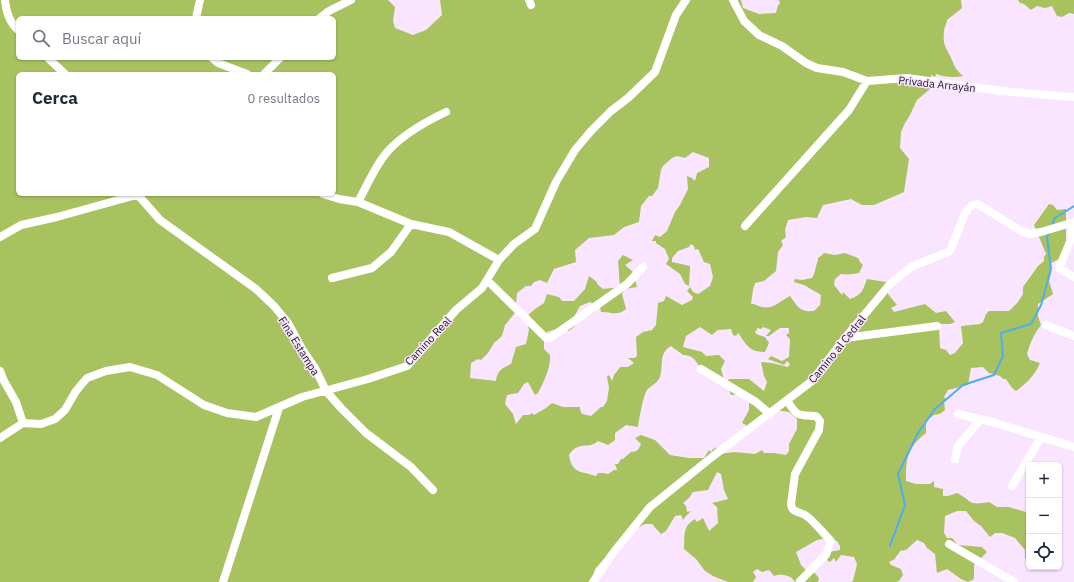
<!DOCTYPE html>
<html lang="es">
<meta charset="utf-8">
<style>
:root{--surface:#fff;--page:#f6f6f7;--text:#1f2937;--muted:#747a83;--line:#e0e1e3}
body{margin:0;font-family:"IBM Plex Sans",sans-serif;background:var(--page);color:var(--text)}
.controls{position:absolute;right:12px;bottom:12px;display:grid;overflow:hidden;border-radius:6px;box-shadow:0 1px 3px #0004}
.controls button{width:36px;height:36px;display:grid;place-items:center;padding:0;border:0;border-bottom:1px solid var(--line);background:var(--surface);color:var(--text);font:20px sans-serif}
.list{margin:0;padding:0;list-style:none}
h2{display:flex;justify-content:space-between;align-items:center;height:52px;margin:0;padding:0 16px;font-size:17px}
h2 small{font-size:13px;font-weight:400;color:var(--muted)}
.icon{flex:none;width:22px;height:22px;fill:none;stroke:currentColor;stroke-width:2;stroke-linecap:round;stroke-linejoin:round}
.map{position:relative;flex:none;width:1074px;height:582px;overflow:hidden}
.search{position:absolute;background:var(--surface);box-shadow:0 1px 3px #0004;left:16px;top:16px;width:320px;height:44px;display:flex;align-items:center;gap:10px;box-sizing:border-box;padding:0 14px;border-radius:6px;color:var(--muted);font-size:15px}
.panel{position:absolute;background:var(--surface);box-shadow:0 1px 3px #0004;left:16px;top:72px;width:320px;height:124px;border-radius:6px}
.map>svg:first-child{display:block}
.forest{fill:#a8c260;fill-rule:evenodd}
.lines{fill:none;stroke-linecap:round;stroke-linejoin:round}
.stream{stroke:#50aded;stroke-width:2}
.minor{stroke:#fff;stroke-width:8}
.labels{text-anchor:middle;stroke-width:3;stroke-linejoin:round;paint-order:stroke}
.street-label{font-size:11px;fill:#221b24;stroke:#f9e5ff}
</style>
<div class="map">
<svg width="1074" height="582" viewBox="0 0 1074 582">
<rect width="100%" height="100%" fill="#f9e5ff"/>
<path class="forest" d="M 0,0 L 388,0 L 395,7 L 393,21 L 395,28 L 413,35 L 426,30 L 442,15 L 440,0 L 741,0 L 743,8 L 759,14 L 776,13 L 778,5 L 780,4 L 779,0 L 961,0 L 962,8 L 947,20 C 947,24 944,27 944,31 C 943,42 944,44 948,52 C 955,64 952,66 963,76 C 954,78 944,77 936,74 L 935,77 L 931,75 L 930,89 L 917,100 L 910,115 L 905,123 L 901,132 L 900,148 L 909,159 L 904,192 L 874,205 L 862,205 L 851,199 L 823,205 L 817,218 L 806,217 L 788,220 L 785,230 L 786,237 L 781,241 L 783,245 L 778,252 L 776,271 L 764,281 L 755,283 L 753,290 L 751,304 L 754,304 C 771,313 776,303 790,296 C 798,307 799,312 814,311 L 820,305 L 821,295 L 804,285 L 794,282 L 795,279 L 802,280 L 812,278 C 816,272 815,266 818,261 L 818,258 L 821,256 L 824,253 L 835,255 L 845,253 L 858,258 L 860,262 L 863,265 L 859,273 C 853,274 848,275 841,274 L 835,279 L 834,285 L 842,295 L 843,292 L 850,299 C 862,295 863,290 867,279 L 886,282 L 888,294 L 897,305 L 891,308 L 894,312 L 925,304 L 936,313 L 946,311 L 955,322 L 950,324 L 941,324 L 939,326 L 940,348 L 946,350 L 950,355 L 955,353 L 963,343 L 961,326 L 980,324 L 983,322 L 986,314 L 989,311 L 1009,311 L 1018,302 L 1023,294 L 1023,287 L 1038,266 L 1044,261 L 1044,257 L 1046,254 L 1034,225 L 1049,204 L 1053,205 L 1057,210 L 1066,209 L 1066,248 L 1059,259 L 1051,263 L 1051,273 L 1049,281 L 1053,294 L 1038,304 L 1038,316 L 1041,325 C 1034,334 1030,343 1027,354 L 1030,360 L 1040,363 C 1035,375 1026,384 1016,391 L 1012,388 L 1006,379 L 1003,379 L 1000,376 L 989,373 L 983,367 L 971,368 L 968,385 L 948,390 L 944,397 L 946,399 L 944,401 L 945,410 L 940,414 L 934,415 L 926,421 L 926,433 C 907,448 906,458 906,481 L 916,484 L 930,484 L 934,481 L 934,487 L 943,489 L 943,496 L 948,496 L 957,493 C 973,501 967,506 989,502 L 997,507 L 1009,507 L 1029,513 L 1029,553 L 1025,559 L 1025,550 L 1015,538 L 1002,533 L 995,533 L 990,537 L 981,526 L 974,521 L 966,511 L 957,511 L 945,516 L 944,533 L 947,538 L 952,538 L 958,545 L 982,547 L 987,552 L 974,565 L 974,579 L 968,582 L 961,579 L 947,569 L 937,573 L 935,554 L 927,548 L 924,543 L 917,540 L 906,550 L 900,551 L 898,555 L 897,555 L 895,559 L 889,562 L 891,565 L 901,569 L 903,575 L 899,581 L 896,582 L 851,582 L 853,581 L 857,564 L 854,557 L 841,555 L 836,562 L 834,558 L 830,562 L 825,559 L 829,552 L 840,550 L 840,546 L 837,541 L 827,538 L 817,540 L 796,552 L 801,565 L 806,570 L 812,570 L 819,578 L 818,582 L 795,582 C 792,575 780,573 774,576 L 769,570 L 762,572 L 757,569 L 753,572 L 756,577 L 753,582 L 728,582 L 713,576 L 705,571 L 696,559 L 684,549 C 685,535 682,527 695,519 L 697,522 L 703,518 L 709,531 L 718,523 L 717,507 L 712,503 L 728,499 L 724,490 L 721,474 L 717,472 L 708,490 L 693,492 L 689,498 L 683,503 L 686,506 L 687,512 L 691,511 C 688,515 685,516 683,520 L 681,515 L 675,516 L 666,531 L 661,534 L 652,524 L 645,524 L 633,530 L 601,562 L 595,569 L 592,578 L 593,582 L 0,582 ZM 18,18 L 334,18 L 334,58 L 18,58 ZM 18,74 L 334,74 L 334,194 L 18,194 ZM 693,152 L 709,158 L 709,167 L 697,173 L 695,181 L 692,178 L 687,176 L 688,189 L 680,205 L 675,212 L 667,231 L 660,237 L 655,235 L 652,241 L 656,241 L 656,243 L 665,249 L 669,259 L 666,264 L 680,274 L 685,284 L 689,286 L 690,266 L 672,262 L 672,258 L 678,251 L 689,247 L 691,244 L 694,246 L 695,250 L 698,249 L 704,262 L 710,264 L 713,277 L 710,286 L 698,294 L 693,292 L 690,287 L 687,291 L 693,297 L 692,300 L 682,305 L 666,296 L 664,301 L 658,303 L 656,325 L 652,330 L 643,332 L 636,337 L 637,356 L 635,358 L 628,358 L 634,363 L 628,367 L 620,367 L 614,375 L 612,381 L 609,375 L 607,377 L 609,388 L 607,401 L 603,407 L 601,407 L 591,416 L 582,414 L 580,410 L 580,407 L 563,407 L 552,403 L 546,408 L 534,415 L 532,413 L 529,415 L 523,415 L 516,424 L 513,414 L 505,404 L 507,395 L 518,393 L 524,384 L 528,382 L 535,395 L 538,393 C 544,381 551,368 550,355 L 544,349 L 544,342 L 547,332 L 560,328 L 569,331 L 575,326 L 572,320 L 580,306 L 590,302 L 600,307 L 601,312 C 611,311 617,317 626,309 L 622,294 L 625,289 L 637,287 L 633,272 L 625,265 L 633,260 L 623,255 L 618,261 C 619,270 619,278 620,287 L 603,289 L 597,284 L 597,282 L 589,276 L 585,289 L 574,301 L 562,301 L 559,297 L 547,294 L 544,303 L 535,309 L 526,317 L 529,330 L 526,344 L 516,347 L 511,364 C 502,368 497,371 496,381 L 470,378 L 471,363 L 478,359 L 481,360 L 488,353 L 494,343 L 502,336 L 505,325 L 519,308 L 516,304 L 517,293 L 526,286 L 531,286 L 534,282 L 540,280 L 547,283 L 554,269 L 576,262 L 575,250 L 589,238 L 614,235 L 624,227 L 639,222 L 641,206 L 649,196 L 652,196 L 658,188 L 661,170 L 663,166 L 672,158 L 677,156 L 685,158 ZM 700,327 L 712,335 L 718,330 L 731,329 L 733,335 L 736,336 L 738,333 L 739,334 C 747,346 750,352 765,352 L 769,343 L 765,337 L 756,334 L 755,330 L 757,331 L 757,328 L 761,329 L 763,327 L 771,330 L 766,336 L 769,336 L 780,328 L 789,328 L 789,333 L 786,335 L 790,339 L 789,357 L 782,361 L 771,356 L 768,359 L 784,365 L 787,361 L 790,364 L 788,367 L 772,363 L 761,362 L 764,376 L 767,382 L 764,391 L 749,379 L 729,379 L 726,382 L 731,395 L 742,394 L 749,400 L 749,410 L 742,423 L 746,425 L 747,429 L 776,410 L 789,412 L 797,419 L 797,429 L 789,444 L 789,451 L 786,455 L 774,453 L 764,453 L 762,450 L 755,454 L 734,452 L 720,454 L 720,447 L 713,449 L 711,452 L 709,450 L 704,458 L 689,458 L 670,455 L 655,440 L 641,435 L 635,438 L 641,444 C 639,449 637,452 631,452 L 623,459 L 621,459 L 618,464 L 615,464 L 617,470 L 614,470 L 608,474 L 604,473 L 598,473 L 596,476 C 581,471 572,474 569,455 C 578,440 589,450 598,441 L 608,445 L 615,440 L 615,433 L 626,425 L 638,427 C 639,420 643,396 647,390 C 650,386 658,383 660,377 C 664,364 658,354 671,346 C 675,350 679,351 683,355 C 693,354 698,363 701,371 L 724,380 L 721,369 L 725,361 L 719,355 L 706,356 L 702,352 L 683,347 L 686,336 Z
M 1018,0 L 1074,0 L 1074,14 L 1069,13 L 1062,17 L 1057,16 L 1052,6 L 1045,8 L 1037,6 L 1031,10 L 1024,4 L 1020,3 Z"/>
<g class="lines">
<path class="stream" d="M 1052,225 L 1055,218 L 1074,206
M 890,546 L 905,505 L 898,474 L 918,433 L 935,409 L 963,385 L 994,375 L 1003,356 L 1001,333 L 1031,324 L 1041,305 L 1051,269 L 1047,237 L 1050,231"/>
<path class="minor" d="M 5,0 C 6,12 9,22 18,30
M 529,0 L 531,5
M 733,0 L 744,21 L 759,35 L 782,46 L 806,63 L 817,68 L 843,72 L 867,81 L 907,78 L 1002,91 L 1074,97
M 196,18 L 200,0
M 320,18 L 329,11 L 351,0
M 48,58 L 65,74
M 212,58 L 218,63 L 247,74
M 264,74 L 280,58
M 323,194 L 339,199 L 358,202 L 411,224 L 449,232 L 499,260
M 138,195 L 160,220 L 256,289 L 274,306 L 288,323 L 302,349 L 315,368 L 326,391 L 341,408 L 366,433 L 411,467 L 433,490
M 358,202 C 368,184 378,159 394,145 C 409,131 427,121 446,112
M 1071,224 L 1072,237 L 1059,268 L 1074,277
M 745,226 L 849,110 L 867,81
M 0,237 L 21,225 L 57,217 L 140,194
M 332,278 L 372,268 L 391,252 L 411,224
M 487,280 L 546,338 L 550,338 L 627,284 L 643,267
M 1046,325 L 1074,336
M 845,338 L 937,326
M 701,369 L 756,402 L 770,414
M 0,371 L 4,381 L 16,402 L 23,423 L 0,438
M 787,400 C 797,417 798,415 816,416 L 820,421 L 819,430 L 795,474 L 791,504 C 792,513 798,511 805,515 C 811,518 825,535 831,541 L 826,555 L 800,581
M 958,414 L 992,422 L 1074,447
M 23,423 L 41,424 L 55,419 L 65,410 L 76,391 L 87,378 L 106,371 L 130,367 L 157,375 L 204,405 L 227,413 L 256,417 L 302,397 L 368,379 L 407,366 L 456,310 L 482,288 L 499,260 L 514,244 L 535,229 L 556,182 L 575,150 L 591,131 L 611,111 L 628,98 L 655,72 L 676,15 L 686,0
M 955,459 L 958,446 L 981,419
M 1012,486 L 1041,437
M 949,544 L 1014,582
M 223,582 L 279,408
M 593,582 L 613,553 L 650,507 L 712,457 L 812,381 L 845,338 L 890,284 L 911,267 L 950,251 L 965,213 L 971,206 L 977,204 L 986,209 L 1019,230 L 1029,234 L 1041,232 L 1074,222"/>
</g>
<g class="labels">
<g class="street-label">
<text transform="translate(937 84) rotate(6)" y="4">Privada Arrayán</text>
<text transform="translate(428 341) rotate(-47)" y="4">Camino Real</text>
<text transform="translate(299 346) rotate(58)" y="4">Fina Estampa</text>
<text transform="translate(837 349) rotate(-51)" y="4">Camino al Cedral</text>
</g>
</g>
</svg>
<div class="controls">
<button>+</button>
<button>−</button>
<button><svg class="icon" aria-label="locate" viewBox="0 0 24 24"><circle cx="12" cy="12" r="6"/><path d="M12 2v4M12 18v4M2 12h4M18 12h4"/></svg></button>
</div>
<div class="search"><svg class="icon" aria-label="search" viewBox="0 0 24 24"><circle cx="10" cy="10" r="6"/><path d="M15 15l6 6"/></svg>Buscar aquí</div>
<section class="panel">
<h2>Cerca<small>0 resultados</small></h2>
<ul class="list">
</ul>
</section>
</div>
